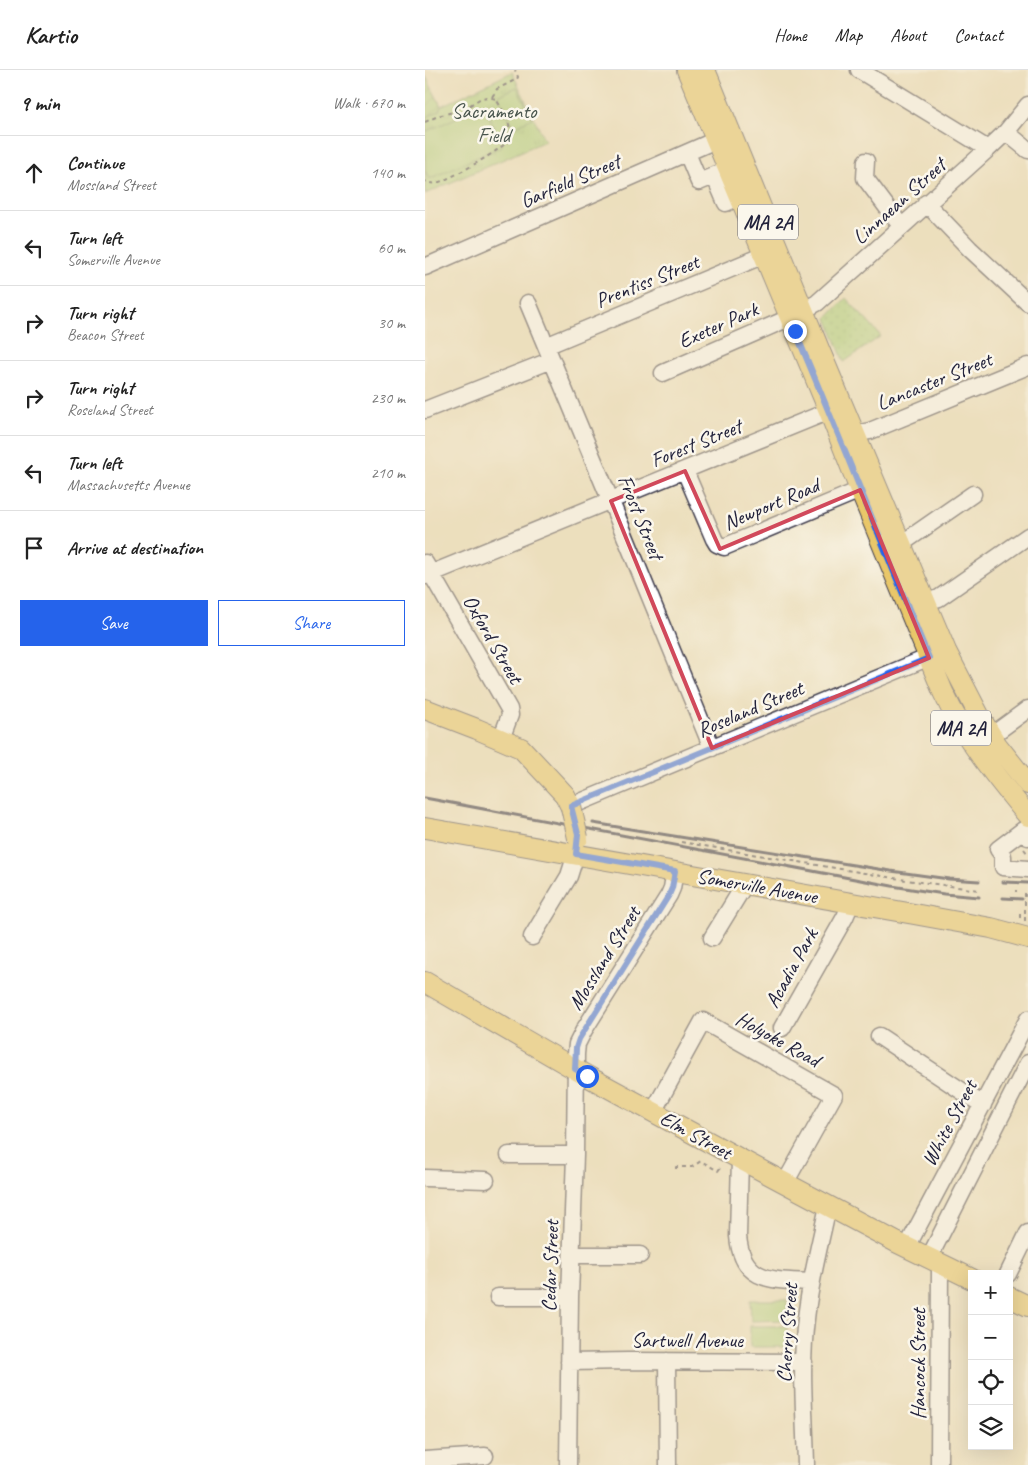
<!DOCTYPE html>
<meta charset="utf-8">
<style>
:root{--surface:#fff;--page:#f2f2f2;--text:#222;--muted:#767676;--line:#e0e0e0;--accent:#2563eb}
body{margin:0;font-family:Caveat,sans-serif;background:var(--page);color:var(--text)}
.controls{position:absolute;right:15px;bottom:15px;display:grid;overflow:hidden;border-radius:0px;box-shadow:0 5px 20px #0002}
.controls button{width:45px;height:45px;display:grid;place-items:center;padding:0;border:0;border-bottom:1px solid var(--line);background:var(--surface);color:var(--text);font:25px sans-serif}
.stop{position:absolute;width:15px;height:15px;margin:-11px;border:4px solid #2563eb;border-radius:50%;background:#fff}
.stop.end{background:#2563eb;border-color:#fff;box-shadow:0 1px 5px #0008}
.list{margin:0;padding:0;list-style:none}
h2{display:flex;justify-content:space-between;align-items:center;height:65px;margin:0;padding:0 20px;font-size:21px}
h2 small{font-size:16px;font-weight:400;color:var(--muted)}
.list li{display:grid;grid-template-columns:32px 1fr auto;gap:15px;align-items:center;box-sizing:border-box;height:75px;padding:0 20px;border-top:1px solid var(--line)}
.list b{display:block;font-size:19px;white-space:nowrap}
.list p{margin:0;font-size:16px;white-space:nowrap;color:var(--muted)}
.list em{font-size:16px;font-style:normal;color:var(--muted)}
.actions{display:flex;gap:10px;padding:15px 20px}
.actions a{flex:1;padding:11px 0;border:1px solid var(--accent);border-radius:0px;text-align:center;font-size:18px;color:var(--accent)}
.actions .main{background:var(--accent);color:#fff}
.icon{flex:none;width:28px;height:28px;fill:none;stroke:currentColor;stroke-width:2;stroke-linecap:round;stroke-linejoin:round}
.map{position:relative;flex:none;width:603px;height:1395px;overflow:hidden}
header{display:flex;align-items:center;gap:30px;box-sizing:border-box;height:70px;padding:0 25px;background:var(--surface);border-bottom:1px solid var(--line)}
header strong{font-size:24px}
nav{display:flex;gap:28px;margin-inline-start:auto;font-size:18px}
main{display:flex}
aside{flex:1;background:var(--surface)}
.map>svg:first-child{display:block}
.grass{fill:url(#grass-dots);stroke:#65785a}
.park{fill:url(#park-tufts);stroke:#65785a}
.garden{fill:url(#garden-furrows);stroke:#65785a}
.pitch{fill:#a8cf7a;stroke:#65785a}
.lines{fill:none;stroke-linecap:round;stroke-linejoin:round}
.minor-casing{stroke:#403e4e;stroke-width:19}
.major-casing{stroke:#403e4e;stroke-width:22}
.path{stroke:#403e4e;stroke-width:2;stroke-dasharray:4 4;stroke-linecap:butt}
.minor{stroke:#fff;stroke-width:16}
.major{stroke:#e9c769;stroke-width:20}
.rail{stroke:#22223b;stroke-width:3}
.major-bridge-casing{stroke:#403e4e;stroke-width:22;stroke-linecap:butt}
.major-bridge{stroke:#e9c769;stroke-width:20}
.route{stroke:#2563eb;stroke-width:6}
.marked{fill:none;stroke:#d1495b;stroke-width:4;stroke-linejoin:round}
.labels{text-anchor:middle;stroke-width:5;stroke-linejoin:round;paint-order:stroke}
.shield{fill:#fbf7ec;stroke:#636270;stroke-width:1}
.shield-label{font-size:20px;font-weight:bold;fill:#22223b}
.park-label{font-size:21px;fill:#4a564e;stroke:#fbf7ec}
.street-label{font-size:21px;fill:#22223b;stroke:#fbf7ec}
</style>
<header>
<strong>Kartio</strong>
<nav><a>Home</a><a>Map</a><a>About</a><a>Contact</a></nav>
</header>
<main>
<aside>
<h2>9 min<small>Walk · 670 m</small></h2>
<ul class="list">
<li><svg class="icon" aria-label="ahead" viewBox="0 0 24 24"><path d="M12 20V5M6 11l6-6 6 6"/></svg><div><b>Continue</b><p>Mossland Street</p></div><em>140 m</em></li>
<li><svg class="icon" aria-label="left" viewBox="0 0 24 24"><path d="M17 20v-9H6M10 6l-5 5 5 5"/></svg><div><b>Turn left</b><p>Somerville Avenue</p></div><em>60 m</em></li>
<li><svg class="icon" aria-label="right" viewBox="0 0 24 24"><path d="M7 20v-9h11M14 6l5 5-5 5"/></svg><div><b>Turn right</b><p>Beacon Street</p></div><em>30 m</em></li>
<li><svg class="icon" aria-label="right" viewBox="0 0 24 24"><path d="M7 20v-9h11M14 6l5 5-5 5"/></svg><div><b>Turn right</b><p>Roseland Street</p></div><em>230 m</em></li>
<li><svg class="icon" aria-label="left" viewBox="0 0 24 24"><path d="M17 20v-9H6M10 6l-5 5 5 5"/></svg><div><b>Turn left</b><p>Massachusetts Avenue</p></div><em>210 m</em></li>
<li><svg class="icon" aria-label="arrive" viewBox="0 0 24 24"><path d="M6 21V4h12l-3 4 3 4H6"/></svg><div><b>Arrive at destination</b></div></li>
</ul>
<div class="actions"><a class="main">Save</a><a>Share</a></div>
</aside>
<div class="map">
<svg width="603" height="1395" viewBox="0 0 603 1395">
<defs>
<pattern id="grass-dots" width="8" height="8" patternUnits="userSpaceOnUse" patternTransform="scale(1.25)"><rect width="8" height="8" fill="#a8cf7a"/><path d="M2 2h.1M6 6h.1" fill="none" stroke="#90b16a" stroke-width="1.8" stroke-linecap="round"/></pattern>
<pattern id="park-tufts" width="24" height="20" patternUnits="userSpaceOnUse" patternTransform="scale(1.25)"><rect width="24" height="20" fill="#a8cf7a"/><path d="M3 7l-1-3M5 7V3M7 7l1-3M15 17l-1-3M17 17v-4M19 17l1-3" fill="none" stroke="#90b16a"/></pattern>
<pattern id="garden-furrows" width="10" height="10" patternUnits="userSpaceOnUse" patternTransform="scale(1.25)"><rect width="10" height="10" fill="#a8cf7a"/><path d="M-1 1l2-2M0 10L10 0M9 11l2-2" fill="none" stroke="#90b16a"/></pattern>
</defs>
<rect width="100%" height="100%" fill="#fbf7ec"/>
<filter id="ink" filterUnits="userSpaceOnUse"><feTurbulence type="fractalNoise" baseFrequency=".02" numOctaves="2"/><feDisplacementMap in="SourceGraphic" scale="10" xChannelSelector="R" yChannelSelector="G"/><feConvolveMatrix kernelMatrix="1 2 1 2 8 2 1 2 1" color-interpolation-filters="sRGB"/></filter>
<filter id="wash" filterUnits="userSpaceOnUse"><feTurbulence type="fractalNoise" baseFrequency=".0096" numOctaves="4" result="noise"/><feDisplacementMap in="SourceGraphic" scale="20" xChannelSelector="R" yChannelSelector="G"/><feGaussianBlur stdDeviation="1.12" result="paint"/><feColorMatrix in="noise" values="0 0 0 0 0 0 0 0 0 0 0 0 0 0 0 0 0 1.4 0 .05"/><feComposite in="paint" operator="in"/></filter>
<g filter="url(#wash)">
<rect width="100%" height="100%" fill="#ecdfbd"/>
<path class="grass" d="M 421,228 L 456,266 L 419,292 L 402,248 Z"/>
<path class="park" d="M 87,2 L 120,71 L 0,124 L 0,5 L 16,36 Z"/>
<path class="garden" d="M 0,5 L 16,36 L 14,41 L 0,48 Z"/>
<path class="pitch" d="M 92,17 L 107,48 L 89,57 L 73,26 Z
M 59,35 L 77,76 L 4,109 L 0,100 L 0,62 Z
M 325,1230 L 362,1230 L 362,1250 L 326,1251 Z
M 325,1256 L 362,1256 L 362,1277 L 325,1277 Z"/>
</g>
<g filter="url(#ink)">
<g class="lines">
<g class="minor-casing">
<path id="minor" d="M 434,0 L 563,79
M 581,62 L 603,80
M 262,83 L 274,112 L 303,100
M 441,91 L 440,108 L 476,156
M 289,105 L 301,133 L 314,127
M 501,133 L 545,179 L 603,233
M 0,197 L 300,66
M 103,233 L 189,439 L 287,678
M 121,276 L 339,185
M 238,303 L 364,248 L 392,233 L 563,79 L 581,62 L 603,35
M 0,340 L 127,290
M 430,364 L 445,361 L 603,296
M 260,401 L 289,469 L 292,474 L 299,477 L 435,420
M 476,474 L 548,424
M 0,493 L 84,639 L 85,645 L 76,669
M 0,506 L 414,337
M 500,532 L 514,528 L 603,466
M 566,666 L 603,639
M 146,736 L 514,583
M 603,767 L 598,760 L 573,779 L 578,786 L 578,797 L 603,799
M 107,867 L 144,806 L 151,784
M 287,868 L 320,814
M 357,958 L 420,847 L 426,833
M 454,966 L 558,1035
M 228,1042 L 278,951 L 409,1025 L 360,1113
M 84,1085 L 150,1085
M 315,1089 L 313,1166 C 317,1213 348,1210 385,1212
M 0,1108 L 61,1110
M 482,1177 L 603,949
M 147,1185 L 215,1185
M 504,1188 L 603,993
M 583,1204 L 603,1163
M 73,1227 L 145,1227
M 242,1291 L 243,1395
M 144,1292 L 203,1291 L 379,1292
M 0,1390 L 60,1386
M 143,1395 L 145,1227 L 150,1085 L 151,984 L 152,974 L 159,960 L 244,825 L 247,818 L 250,801
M 381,1395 C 380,1347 375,1297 381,1249 C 385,1211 395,1174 403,1136
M 514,1395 L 515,1194"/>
</g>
<g class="major-casing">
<path id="major" d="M 262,0 L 404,341 L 435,420 L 518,622 C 539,668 571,707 603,746
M 280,0 L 394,279 L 521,581 L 556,649 L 572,675 L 603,714
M 0,639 L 52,659 L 96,678 L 140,725 L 146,737
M 0,758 L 489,844 L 566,858 L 603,868
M 0,912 L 162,1006 L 315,1089 L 471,1172 L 547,1209
M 584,1227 L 603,1236"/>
</g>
<path class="path" d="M 67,27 L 72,19 L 92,9 L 93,7 L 90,0
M 0,52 L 13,46 L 39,39 L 56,28 L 63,27 L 71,29 C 77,39 89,57 84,69 C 81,78 22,111 11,113 C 7,114 4,113 0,111
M 256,772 L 481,810 L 554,820
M 599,779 L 603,784
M 591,820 L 591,822
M 595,844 L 595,850
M 600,851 L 600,822 L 603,822
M 251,1099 L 251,1097 L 267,1097 L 276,1091 L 293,1101 L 297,1095
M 289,1277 L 289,1275 L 298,1275"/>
<use href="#minor" class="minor"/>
<use href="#major" class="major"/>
<path class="rail" d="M 0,728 L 467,816 L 519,824 L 554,827
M 168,753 L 466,801 L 524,809 L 554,811
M 578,812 L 603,813
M 578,828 L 597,829"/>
<g class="major-bridge-casing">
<path id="major-bridge" d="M 146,737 L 153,768"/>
</g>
<use href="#major-bridge" class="major-bridge"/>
</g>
</g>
<g class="lines" filter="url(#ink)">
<path class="route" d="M 162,1006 L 150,999 L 151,978 L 154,969 L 244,825 L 247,818 L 250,801 L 151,784 L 153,764 L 146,736 L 504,588 C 459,479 416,369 370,261"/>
</g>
<path d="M0 0H603V1395H0ZM 260,401 L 295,479 L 435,420 L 504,588 L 287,678 L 186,431 Z" fill="#ecdfbd" fill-opacity=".55" fill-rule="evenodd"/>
<path class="marked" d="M 260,401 L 295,479 L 435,420 L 504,588 L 287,678 L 186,431 Z"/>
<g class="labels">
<g class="shield">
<rect x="313" y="134.5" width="60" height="35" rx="4"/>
<rect x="506" y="640.5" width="60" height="35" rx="4"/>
</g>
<g class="shield-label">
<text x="343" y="159">MA 2A</text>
<text x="536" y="665">MA 2A</text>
</g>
<g class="park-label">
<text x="69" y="48">Sacramento<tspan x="69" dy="24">Field</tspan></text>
</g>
<g class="street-label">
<text transform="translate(145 111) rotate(-23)" y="7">Garfield Street</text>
<text transform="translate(474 131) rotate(-42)" y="7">Linnaean Street</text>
<text transform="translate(222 211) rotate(-22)" y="7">Prentiss Street</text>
<text transform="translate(293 255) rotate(-24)" y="7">Exeter Park</text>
<text transform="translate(509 311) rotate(-22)" y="7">Lancaster Street</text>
<text transform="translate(271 373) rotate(-22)" y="7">Forest Street</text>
<text transform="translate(346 434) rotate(-23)" y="7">Newport Road</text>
<text transform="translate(216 447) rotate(68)" y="7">Frost Street</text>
<text transform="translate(68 569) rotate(60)" y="7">Oxford Street</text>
<text transform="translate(325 639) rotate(-23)" y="7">Roseland Street</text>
<text transform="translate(332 816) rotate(10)" y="7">Somerville Avenue</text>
<text transform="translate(179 888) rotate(-58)" y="7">Mossland Street</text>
<text transform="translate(366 898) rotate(-61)" y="7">Acadia Park</text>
<text transform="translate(353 969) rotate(29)" y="7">Holyoke Road</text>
<text transform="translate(524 1053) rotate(-62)" y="7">White Street</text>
<text transform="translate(271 1065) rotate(29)" y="7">Elm Street</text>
<text transform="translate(125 1196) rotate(-88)" y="7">Cedar Street</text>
<text transform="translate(362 1263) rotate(-86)" y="7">Cherry Street</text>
<text x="262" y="1277">Sartwell Avenue</text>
<text transform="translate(493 1294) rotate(-90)" y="7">Hancock Street</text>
</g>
</g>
</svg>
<div class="controls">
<button>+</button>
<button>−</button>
<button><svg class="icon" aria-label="locate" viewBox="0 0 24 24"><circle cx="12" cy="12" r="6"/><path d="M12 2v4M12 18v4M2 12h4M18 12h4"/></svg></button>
<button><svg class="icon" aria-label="layers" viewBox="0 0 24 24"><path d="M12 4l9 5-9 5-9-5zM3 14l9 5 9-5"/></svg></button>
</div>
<div class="stop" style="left:162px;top:1006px"></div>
<div class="stop end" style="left:370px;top:261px"></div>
</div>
</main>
